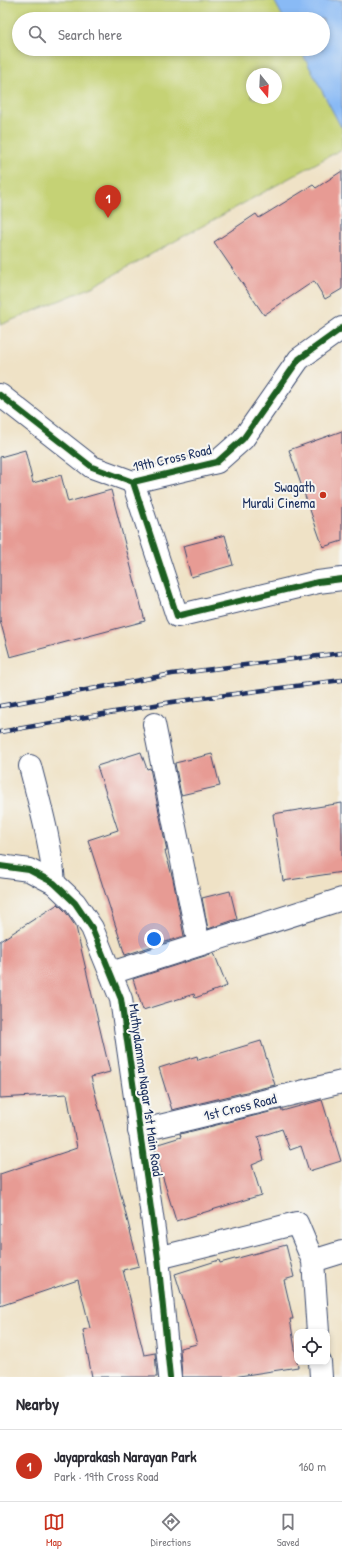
<!DOCTYPE html>
<meta charset="utf-8">
<style>
:root{--surface:#fff;--page:#f2f2f3;--text:#2b2b33;--muted:#7c7c81;--line:#e1e1e2;--accent:#c8321e}
body{margin:0;font-family:"Patrick Hand",sans-serif;background:var(--page);color:var(--text)}
.controls{position:absolute;right:12px;bottom:12px;display:grid;overflow:hidden;border-radius:8px;box-shadow:0 2px 6px #0003}
.controls button{width:36px;height:36px;display:grid;place-items:center;padding:0;border:0;border-bottom:1px solid var(--line);background:var(--surface);color:var(--text);font:20px sans-serif}
.compass{position:absolute;left:246px;top:68px;width:36px;height:36px;border-radius:50%;background:var(--surface);box-shadow:0 2px 6px #0003;rotate:162deg}
.you{position:absolute;left:154px;top:939px;width:14px;height:14px;margin:-10px;border:3px solid #fff;border-radius:50%;background:#1a73e8;box-shadow:0 0 0 6px #1a73e833}
.badge{display:grid;place-items:center;width:26px;height:26px;border-radius:50%;background:var(--accent);color:#fff;font-size:13px;font-weight:700}
.pin{position:absolute;translate:-50% -33px;filter:drop-shadow(0 1px 2px #0008)}
.pin::after{content:'';position:absolute;top:21px;width:14px;height:12px;background:inherit;clip-path:polygon(0 0,100% 0,50% 100%)}
.list{margin:0;padding:0;list-style:none}
h2{display:flex;justify-content:space-between;align-items:center;height:52px;margin:0;padding:0 16px;font-size:17px}
h2 small{font-size:13px;font-weight:400;color:var(--muted)}
.list li{display:grid;grid-template-columns:26px 1fr auto;gap:12px;align-items:center;box-sizing:border-box;height:72px;padding:0 16px;border-top:1px solid var(--line)}
.list b{display:block;font-size:15px;white-space:nowrap}
.list p{margin:0;font-size:13px;white-space:nowrap;color:var(--muted)}
.list em{font-size:13px;font-style:normal;color:var(--muted)}
.icon{flex:none;width:22px;height:22px;fill:none;stroke:currentColor;stroke-width:2;stroke-linecap:round;stroke-linejoin:round}
.map{position:relative;flex:none;width:342px;height:1377px;overflow:hidden}
.search{position:absolute;background:var(--surface);box-shadow:0 2px 6px #0003;left:12px;right:12px;top:12px;height:44px;display:flex;align-items:center;gap:10px;box-sizing:border-box;padding:0 14px;border-radius:22px;color:var(--muted);font-size:15px}
.sheet{height:124px;background:var(--surface)}
nav{display:flex;justify-content:space-around;align-items:center;box-sizing:border-box;height:56px;border-top:1px solid var(--line);background:var(--surface);font-size:11px;color:var(--muted)}
nav a{display:grid;justify-items:center;gap:2px}
nav .on{color:var(--accent)}
.map>svg:first-child{display:block}
.green{fill:#c5d274;stroke:#708069;fill-rule:evenodd}
.water{fill:#89baf5;stroke:#5274aa}
.building{fill:#e79b94}
.lines{fill:none;stroke-linecap:round;stroke-linejoin:round}
.minor-casing{stroke:#3b4a6e;stroke-width:24}
.tertiary-casing{stroke:#3b4a6e;stroke-width:24}
.minor{stroke:#fff;stroke-width:22}
.tertiary{stroke:#fff;stroke-width:22}
.rail-casing{stroke:#1b2f5e;stroke-width:4.5}
.rail{stroke:#f6f6f2;stroke-width:3;stroke-dasharray:9;stroke-linecap:butt}
.cycleway-casing{stroke:#f6f6f2;stroke-width:8}
.cycleway{stroke:#1b5e20;stroke-width:6}
.poi-dot{fill:#c8321e;stroke:#f6f6f2;stroke-width:1.5}
.labels{text-anchor:middle;stroke-width:4;stroke-linejoin:round;paint-order:stroke}
.street-label{font-size:14px;fill:#1b2f5e;stroke:#f6f6f2}
.poi-label{font-size:14px;fill:#1b2f5e;stroke:#f6f6f2;text-anchor:end}
</style>
<div class="map">
<svg width="342" height="1377" viewBox="0 0 342 1377">
<rect width="100%" height="100%" fill="#f6f6f2"/>
<filter id="ink" filterUnits="userSpaceOnUse"><feTurbulence type="fractalNoise" baseFrequency=".025" numOctaves="2"/><feDisplacementMap in="SourceGraphic" scale="8" xChannelSelector="R" yChannelSelector="G"/><feConvolveMatrix kernelMatrix="1 2 1 2 8 2 1 2 1" color-interpolation-filters="sRGB"/></filter>
<filter id="wash" filterUnits="userSpaceOnUse"><feTurbulence type="fractalNoise" baseFrequency=".012" numOctaves="4" result="noise"/><feDisplacementMap in="SourceGraphic" scale="16" xChannelSelector="R" yChannelSelector="G"/><feGaussianBlur stdDeviation="0.9" result="paint"/><feColorMatrix in="noise" values="0 0 0 0 0 0 0 0 0 0 0 0 0 0 0 0 0 1.4 0 .05"/><feComposite in="paint" operator="in"/></filter>
<g filter="url(#wash)">
<rect width="100%" height="100%" fill="#efe2c6"/>
<path class="green" d="M 0,0 L 342,0 L 342,149 L 90,288 L 0,325 ZM 19,19 L 323,19 L 323,49 L 19,49 ZM 252,74 L 276,74 L 276,98 L 252,98 Z"/>
<path class="water" d="M 274,0 L 342,0 L 342,126 L 341,127 L 300,49 L 323,49 L 323,19 L 284,19 Z"/>
<g id="blocks">
<path class="building" d="M 342,171 L 342,289 L 325,299 L 314,281 L 264,315 L 214,242 L 256,214 L 259,218 L 313,185 L 316,188 Z
M 342,431 L 342,541 L 323,547 L 289,450 Z
M 25,450 L 33,483 L 61,475 L 68,502 L 111,490 L 145,621 L 10,657 L 0,620 L 0,457 Z
M 225,535 L 233,565 L 191,577 L 183,546 Z
M 141,752 L 147,769 L 150,768 L 167,851 L 165,851 L 173,879 L 184,936 L 125,955 L 88,840 L 118,830 L 97,766 Z
M 212,754 L 220,786 L 181,795 L 175,763 Z
M 342,803 L 342,872 L 283,881 L 273,814 Z
M 230,891 L 237,919 L 208,929 L 202,898 Z
M 58,904 L 65,911 L 76,927 L 110,1072 L 91,1077 L 139,1266 L 123,1270 L 144,1355 L 155,1353 L 157,1377 L 92,1377 L 83,1330 L 90,1328 L 78,1280 L 0,1306 L 0,1174 L 77,1148 L 67,1094 L 0,1098 L 0,941 Z
M 214,953 L 227,986 L 195,998 L 194,994 L 143,1010 L 133,979 Z
M 261,1041 L 275,1085 L 172,1110 L 159,1068 L 197,1056 L 198,1060 Z
M 322,1100 L 341,1161 L 309,1171 L 301,1146 L 290,1150 L 282,1129 L 258,1137 L 264,1160 L 252,1165 L 261,1195 L 176,1221 L 156,1155 L 155,1145 L 181,1137 L 180,1134 L 282,1109 L 282,1111 Z
M 286,1245 L 294,1277 L 284,1280 L 293,1319 L 290,1319 L 298,1367 L 233,1377 L 182,1377 L 180,1348 L 197,1344 L 175,1274 L 219,1260 L 220,1263 Z"/>
</g>
</g>
<g filter="url(#ink)">
<use href="#blocks" fill-opacity="0" stroke="#3b4a6e" stroke-width="1"/>
<g class="lines">
<g class="minor-casing">
<path id="minor" d="M 133,482 L 177,616 L 318,582 L 342,579
M 154,724 L 199,945
M 30,766 C 40,805 51,843 54,883
M 111,973 L 342,899
M 139,1131 L 342,1082
M 158,1258 L 297,1223 L 313,1261
M 318,1332 L 313,1261 L 342,1252
M 320,1362 L 321,1377"/>
</g>
<g class="tertiary-casing">
<path id="tertiary" d="M 0,395 L 92,467 L 133,482 L 217,462 L 243,439 L 299,359 L 342,328
M 0,866 L 29,870 L 54,883 L 75,903 L 92,928 L 121,999 L 158,1258 L 170,1377"/>
</g>
<use href="#minor" class="minor"/>
<use href="#tertiary" class="tertiary"/>
<g class="rail-casing">
<path id="rail" d="M 0,706 L 172,674 L 342,653
M 0,732 L 172,702 L 342,680"/>
</g>
<use href="#rail" class="rail"/>
<g class="cycleway-casing">
<path id="cycleway" d="M 0,395 L 92,467 L 133,482 L 217,462 L 243,439 L 299,359 L 342,328
M 133,482 L 177,616 L 318,582 L 342,579
M 0,866 L 29,870 L 54,883 L 75,903 L 92,928 L 121,999 L 158,1258 L 170,1377"/>
</g>
<use href="#cycleway" class="cycleway"/>
</g>
</g>
<circle class="poi-dot" cx="323" cy="495" r="4"/>
<g class="labels">
<g class="street-label">
<text transform="translate(172 458) rotate(-13)" y="5">19th Cross Road</text>
<text transform="translate(146 1090) rotate(82)" y="5">Muthyalamma Nagar 1st Main Road</text>
<text transform="translate(240 1107) rotate(-14)" y="5">1st Cross Road</text>
</g>
<g class="poi-label">
<text x="315" y="492">Swagath<tspan x="315" dy="16">Murali Cinema</tspan></text>
</g>
</g>
</svg>
<div class="controls">
<button><svg class="icon" aria-label="locate" viewBox="0 0 24 24"><circle cx="12" cy="12" r="6"/><path d="M12 2v4M12 18v4M2 12h4M18 12h4"/></svg></button>
</div>
<svg class="compass" viewBox="-18 -18 36 36"><path d="M0-13l5 13h-10z" fill="#e53935"/><path d="M0 13l5-13h-10z" fill="#7c7c81"/></svg>
<div class="you"></div>
<div class="pin badge" style="left:108px;top:218px">1</div>
<div class="search"><svg class="icon" aria-label="search" viewBox="0 0 24 24"><circle cx="10" cy="10" r="6"/><path d="M15 15l6 6"/></svg>Search here</div>
</div>
<section class="sheet">
<h2>Nearby<small></small></h2>
<ul class="list">
<li><span class="badge">1</span><div><b>Jayaprakash Narayan Park</b><p>Park · 19th Cross Road</p></div><em>160 m</em></li>
</ul>
</section>
<nav>
<a class="on"><svg class="icon" aria-label="map" viewBox="0 0 24 24"><path d="M3 6l6-2 6 2 6-2v14l-6 2-6-2-6 2zM9 4v14M15 6v14"/></svg>Map</a>
<a><svg class="icon" aria-label="directions" viewBox="0 0 24 24"><path d="M12 3l9 9-9 9-9-9zM9 14v-3h6M13 9l2 2-2 2"/></svg>Directions</a>
<a><svg class="icon" aria-label="saved" viewBox="0 0 24 24"><path d="M7 4h10v16l-5-4-5 4z"/></svg>Saved</a>
</nav>
